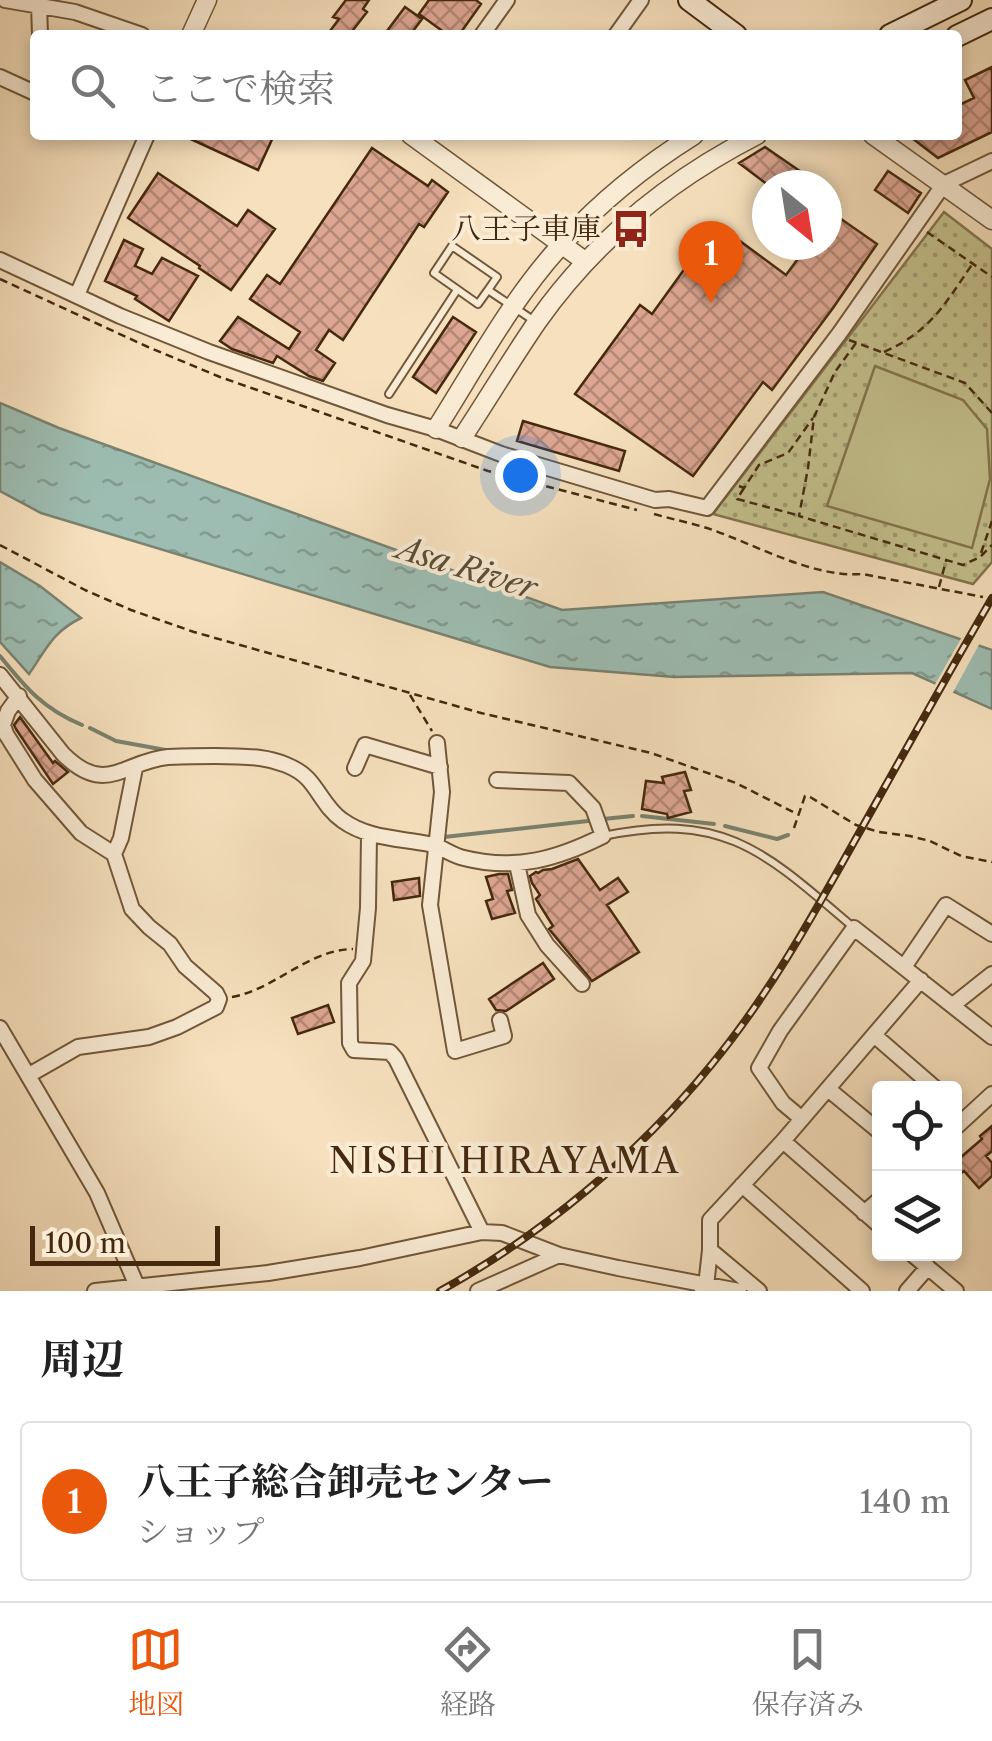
<!DOCTYPE html>
<html lang="ja">
<meta charset="utf-8">
<style>
:root{--surface:#fff;--page:#f2f2f2;--text:#222;--muted:#767676;--line:#e0e0e0;--accent:#ea580c}
body{margin:0;font-family:"Libre Caslon Text","Noto Serif JP",serif;background:var(--page);color:var(--text)}
.controls{position:absolute;right:30px;bottom:30px;display:grid;overflow:hidden;border-radius:10px;box-shadow:0 5px 15px #0003}
.controls button{width:90px;height:90px;display:grid;place-items:center;padding:0;border:0;border-bottom:2px solid var(--line);background:var(--surface);color:var(--text);font:50px sans-serif}
.compass{position:absolute;left:752px;top:170px;width:90px;height:90px;border-radius:50%;background:var(--surface);box-shadow:0 5px 15px #0003;rotate:150deg}
.scale{position:absolute;left:30px;bottom:25px;width:190px;box-sizing:border-box;padding-left:10px;border:5px solid #45290e;border-top:0;font-size:28px;line-height:35px;white-space:nowrap;color:#45290e;-webkit-text-stroke:8px #f9ebd4;paint-order:stroke}
.you{position:absolute;left:520px;top:475px;width:35px;height:35px;margin:-25px;border:8px solid #fff;border-radius:50%;background:#1a73e8;box-shadow:0 0 0 15px #1a73e833}
.badge{display:grid;place-items:center;width:65px;height:65px;border-radius:50%;background:var(--accent);color:#fff;font-size:32px;font-weight:700}
.pin{position:absolute;translate:-50% -82px;filter:drop-shadow(0 2px 5px #0008)}
.pin::after{content:'';position:absolute;top:52px;width:35px;height:30px;background:inherit;clip-path:polygon(0 0,100% 0,50% 100%)}
.list{margin:0;padding:0;list-style:none}
h2{display:flex;justify-content:space-between;align-items:center;height:130px;margin:0;padding:0 40px;font-size:42px}
h2 small{font-size:32px;font-weight:400;color:var(--muted)}
.list li{display:grid;grid-template-columns:65px 1fr auto;gap:30px;align-items:center;box-sizing:border-box;height:160px;margin:0 20px 20px;padding:0 20px;border:2px solid var(--line);border-radius:10px}
.list b{display:block;font-size:38px;white-space:nowrap}
.list p{margin:0;font-size:32px;white-space:nowrap;color:var(--muted)}
.list em{font-size:32px;font-style:normal;color:var(--muted)}
.icon{flex:none;width:55px;height:55px;fill:none;stroke:currentColor;stroke-width:2;stroke-linecap:round;stroke-linejoin:round}
.map{position:relative;flex:none;width:992px;height:1291px;overflow:hidden}
.search{position:absolute;background:var(--surface);box-shadow:0 5px 15px #0003;left:30px;right:30px;top:30px;height:110px;display:flex;align-items:center;gap:25px;box-sizing:border-box;padding:0 35px;border-radius:10px;color:var(--muted);font-size:38px}
.sheet{height:310px;background:var(--surface)}
nav{display:flex;justify-content:space-around;align-items:center;box-sizing:border-box;height:140px;border-top:2px solid var(--line);background:var(--surface);font-size:28px;color:var(--muted)}
nav a{display:grid;justify-items:center;gap:5px}
nav .on{color:var(--accent)}
.map>svg:first-child{display:block}
.park{fill:url(#park-dots);stroke:#84744d;stroke-width:2.5}
.pitch{fill:#c3c08c;stroke:#84744d;stroke-width:2.5}
.water{fill:url(#water-ripples);stroke:#7a8270;stroke-width:2.5}
.pier{fill:#f6e0bd}
.lines{fill:none;stroke-linecap:round;stroke-linejoin:round}
.stream{stroke:#7a8270;stroke-width:4}
.building{fill:url(#building-cross-hatch);stroke:#45290e;stroke-width:2.5}
.service-casing{stroke:#71573a;stroke-width:10}
.minor-casing{stroke:#71573a;stroke-width:18}
.tertiary-casing{stroke:#71573a;stroke-width:21}
.secondary-casing{stroke:#45290e;stroke-width:24}
.path{stroke:#45290e;stroke-width:2.5;stroke-dasharray:8 5;stroke-linecap:butt}
.service{stroke:#f9ebd4;stroke-width:6}
.minor{stroke:#f9ebd4;stroke-width:14}
.tertiary{stroke:#f9ebd4;stroke-width:18}
.secondary{stroke:#f9ebd4;stroke-width:20}
.rail-casing{stroke:#45290e;stroke-width:8}
.rail{stroke:#f9ebd4;stroke-width:4;stroke-dasharray:11;stroke-linecap:butt}
.labels{text-anchor:middle;stroke-width:8;stroke-linejoin:round;paint-order:stroke}
.poi-label{font-size:30px;fill:#45290e;stroke:#f9ebd4;text-anchor:end}
.water-label{font-size:32px;font-style:italic;fill:#5b4e37;stroke:#f9ebd4}
.quarter-label{font-size:35px;letter-spacing:2.5px;fill:#45290e;stroke:#f9ebd4}
</style>
<div class="map">
<svg width="992" height="1291" viewBox="0 0 992 1291">
<defs>
<pattern id="park-dots" width="8" height="8" patternUnits="userSpaceOnUse" patternTransform="scale(2.5)"><rect width="8" height="8" fill="#c3c08c"/><path d="M2 2h.1M6 6h.1" fill="none" stroke="#a09c71" stroke-width="1.8" stroke-linecap="round"/></pattern>
<pattern id="water-ripples" width="26" height="14" patternUnits="userSpaceOnUse" patternTransform="scale(2.5)"><rect width="26" height="14" fill="#9dbdb2"/><path d="M2 4q2-2 4 0t4 0M15 11q2-2 4 0t4 0" fill="none" stroke="#829a8f"/></pattern>
<pattern id="building-cross-hatch" width="8" height="8" patternUnits="userSpaceOnUse" patternTransform="scale(2.5)"><rect width="8" height="8" fill="#dda692"/><path d="M0 0l8 8M0 8l8-8" fill="none" stroke="#b58776"/></pattern>
</defs>
<rect width="100%" height="100%" fill="#f6e0bd"/>
<filter id="stains"><feTurbulence type="fractalNoise" baseFrequency=".002" numOctaves="4"/><feColorMatrix values="0 0 0 0 .2 0 0 0 0 .09 0 0 0 0 .02 0 0 0 .5 -.17"/></filter>
<radialGradient id="worn" r=".72"><stop offset=".6" stop-color="#630" stop-opacity="0"/><stop offset="1" stop-color="#630" stop-opacity=".3"/></radialGradient>
<path class="park" d="M 944,212 L 992,249 L 992,562 L 973,584 L 713,514 Z"/>
<path class="pitch" d="M 875,366 L 963,400 L 987,429 L 990,479 L 972,548 L 827,506 Z"/>
<path class="water" d="M 0,403 L 59,428 L 562,610 L 823,592 L 992,650 L 992,709 L 912,673 L 674,677 L 550,667 L 41,513 L 0,491 Z
M 0,562 L 40,586 L 81,618 C 52,632 46,650 29,674 L 0,642 Z"/>
<path class="pier" d="M 963,635 L 981,641 L 951,696 L 933,688 Z"/>
<g class="lines">
<path class="stream" d="M 0,656 C 26,688 43,709 82,725
M 90,728 L 116,741 L 171,751
M 642,816 L 714,824
M 603,819 L 633,816
M 725,826 L 777,839 L 788,835
M 444,837 L 588,821"/>
</g>
<path class="building" d="M 346,0 L 369,0 L 363,9 L 367,12 L 353,30 L 356,35 L 327,35 L 339,19 L 333,17 Z
M 429,0 L 476,0 L 481,4 L 459,35 L 448,35 L 419,14 Z
M 405,7 L 422,19 L 410,35 L 384,35 Z
M 992,67 L 992,132 L 938,158 L 908,135 L 957,135 L 957,106 L 974,98 L 965,80 Z
M 182,135 L 274,135 L 258,170 Z
M 765,147 L 820,185 L 768,185 L 739,163 Z
M 372,148 L 428,186 L 432,180 L 448,192 L 424,227 L 419,224 L 343,340 L 329,330 L 316,350 L 335,363 L 323,381 L 309,376 L 277,356 L 273,363 L 232,349 L 220,341 L 238,317 L 289,349 L 300,332 L 250,299 L 267,275 L 280,284 Z
M 888,171 L 921,193 L 908,213 L 875,190 Z
M 158,173 L 237,226 L 248,210 L 275,229 L 231,290 L 199,268 L 200,266 L 128,218 Z
M 831,212 L 877,244 L 833,308 L 772,390 L 763,382 L 693,476 L 575,394 L 640,305 L 652,314 L 717,224 L 786,275 L 808,245 L 827,245 L 827,218 Z
M 124,240 L 143,249 L 135,266 L 152,274 L 162,258 L 198,276 L 169,321 L 135,299 L 137,296 L 105,281 Z
M 453,317 L 476,332 L 436,393 L 413,377 Z
M 523,421 L 625,451 L 619,471 L 517,441 Z
M 20,717 L 53,763 L 55,761 L 68,772 L 53,784 L 16,729 L 14,725 Z
M 685,772 L 691,790 L 684,791 L 691,812 L 668,818 L 667,814 L 642,809 L 646,781 L 664,783 L 662,777 Z
M 578,859 L 600,890 L 618,878 L 628,892 L 607,905 L 639,952 L 592,981 L 549,929 L 553,926 L 536,899 L 540,895 L 532,883 L 530,876 L 536,872 L 538,873 L 543,870 L 552,869 Z
M 499,874 L 508,874 L 512,890 L 507,891 L 515,913 L 492,919 L 486,901 L 493,899 L 486,877 Z
M 419,878 L 420,896 L 394,900 L 392,882 Z
M 543,963 L 554,979 L 506,1011 L 496,1010 L 489,999 Z
M 328,1005 L 334,1022 L 298,1034 L 292,1018 Z
M 992,1126 L 992,1151 L 986,1156 L 992,1163 L 992,1176 L 979,1188 L 964,1171 L 954,1178 L 954,1163 L 982,1139 L 980,1136 Z"/>
<g class="lines">
<g class="service-casing">
<path id="service" d="M 488,290 L 497,277 L 452,246 L 434,273 L 478,304 L 488,290 L 536,322
M 389,394 L 457,290
M 603,836 C 724,810 766,853 853,927"/>
</g>
<g class="minor-casing">
<path id="minor" d="M 5,0 L 75,12 L 142,35
M 39,5 L 40,35
M 482,35 L 507,0
M 616,35 L 641,0
M 0,77 L 35,93
M 0,260 L 120,316 L 209,352 L 387,415 L 436,429 L 501,454 L 655,500 L 669,499 L 707,508 L 839,334 L 944,184 L 992,161
M 77,295 L 147,135
M 0,675 L 63,754 C 106,797 124,761 168,757 C 192,756 236,755 260,758 C 276,760 297,767 308,779 C 320,792 327,810 342,820 C 368,839 399,838 429,844 C 441,846 451,855 464,858 C 515,871 557,859 603,836 L 593,808 L 569,783 L 497,780
M 19,696 L 8,711 L 3,725 L 6,734 L 35,780 L 81,833 L 114,854 L 132,909 L 149,927 L 170,944 L 185,966 L 216,993 L 219,999 L 216,1007 L 177,1027 L 149,1037 L 78,1047 L 29,1075
M 437,743 L 442,792 L 430,905 L 455,1051 L 504,1036 L 500,1020
M 355,768 L 365,745 L 440,767
M 369,835 L 368,908 L 363,961 L 349,983 L 350,1043 L 354,1050 L 390,1052 L 396,1059 L 482,1232
M 114,854 L 121,838 L 135,768
M 517,864 L 528,915 L 547,945 L 582,984
M 904,967 L 946,905 L 992,934
M 953,1005 L 992,974
M 0,1028 L 97,1193 L 137,1286
M 874,1035 L 935,1088
M 828,1089 L 880,1132
M 802,1119 L 783,1103 L 759,1068 L 780,1031 L 854,928 L 992,1037
M 954,1129 L 992,1094
M 783,1141 L 880,1226
M 742,1185 L 862,1291
M 864,1213 L 880,1199
M 710,1250 L 759,1291
M 912,1254 L 956,1291
M 706,1286 L 710,1250 L 710,1220 L 783,1141 L 921,980
M 95,1291 L 268,1273 L 360,1258 L 482,1232 L 502,1233 L 559,1255
M 478,1291 L 559,1255 L 618,1268 L 739,1291
M 907,1291 L 928,1267"/>
</g>
<g class="tertiary-casing">
<path id="tertiary" d="M 191,35 L 207,0
M 411,135 L 586,262
M 873,135 L 992,220
M 436,429 C 476,366 512,298 563,243 C 601,201 646,165 694,135
M 462,438 C 487,400 511,360 537,322 C 594,241 669,180 757,135
M 704,1291 L 706,1286"/>
</g>
<g class="secondary-casing">
<path id="secondary" d="M 689,0 L 736,35
M 890,35 L 961,0
M 957,36 L 992,19"/>
</g>
<path class="path" d="M 927,232 L 992,277
M 0,279 L 148,347 L 220,377 L 488,471 L 637,510
M 849,340 L 965,383 L 992,413
M 856,343 L 835,372 L 814,417 L 808,468 L 799,516 L 963,565 L 980,557 L 992,545
M 884,352 C 931,331 945,304 973,263
M 739,486 L 744,488 L 759,465 L 788,453 L 813,418
M 744,488 L 737,499 L 797,515
M 654,514 C 672,519 690,523 707,528 C 755,544 812,578 862,574 L 983,597
M 0,545 L 85,590 L 131,610 L 194,632 L 481,713 L 651,753 L 736,783 L 799,815
M 981,553 L 992,521
M 939,587 L 946,561
M 410,695 L 432,731
M 794,828 L 805,796 L 810,797 L 856,825 L 879,832 L 910,836 L 930,841 L 961,856 L 992,862
M 232,997 C 276,989 307,950 353,949"/>
<use href="#service" class="service"/>
<use href="#minor" class="minor"/>
<use href="#tertiary" class="tertiary"/>
<use href="#secondary" class="secondary"/>
<g class="rail-casing">
<path id="rail" d="M 440,1291 C 543,1234 637,1156 712,1064 C 768,996 811,919 854,842 C 900,760 945,679 992,598"/>
</g>
<use href="#rail" class="rail"/>
</g>
<defs>
<g id="bus-bare" transform="scale(3)"><path d="M-5-6H5V4H4V6H2V4H-2V6H-4V4H-5ZM-3.5-4V0h7V-4ZM-3.5 1.2v1.5H-2V1.2ZM2 1.2v1.5H3.5V1.2Z" fill="#8f2418" stroke="#f9ebd4" stroke-width="2.5" paint-order="stroke"/></g>
</defs>
<g fill-rule="evenodd">
<use href="#bus-bare" x="631" y="229"/>
</g>
<g class="labels">
<g class="poi-label">
<text x="601" y="239">八王子車庫</text>
</g>
<g class="water-label">
<text transform="translate(467 568) rotate(17)" y="11">Asa River</text>
</g>
<g class="quarter-label">
<text x="505" y="1173">NISHI HIRAYAMA</text>
</g>
</g>
<rect width="100%" height="100%" filter="url(#stains)"/>
<rect width="100%" height="100%" fill="url(#worn)"/>
</svg>
<div class="controls">
<button><svg class="icon" aria-label="locate" viewBox="0 0 24 24"><circle cx="12" cy="12" r="6"/><path d="M12 2v4M12 18v4M2 12h4M18 12h4"/></svg></button>
<button><svg class="icon" aria-label="layers" viewBox="0 0 24 24"><path d="M12 4l9 5-9 5-9-5zM3 14l9 5 9-5"/></svg></button>
</div>
<svg class="compass" viewBox="-18 -18 36 36"><path d="M0-13l5 13h-10z" fill="#e53935"/><path d="M0 13l5-13h-10z" fill="#767676"/></svg>
<div class="scale">100 m</div>
<div class="you"></div>
<div class="pin badge" style="left:711px;top:303px">1</div>
<div class="search"><svg class="icon" aria-label="search" viewBox="0 0 24 24"><circle cx="10" cy="10" r="6"/><path d="M15 15l6 6"/></svg>ここで検索</div>
</div>
<section class="sheet">
<h2>周辺<small></small></h2>
<ul class="list">
<li><span class="badge">1</span><div><b>八王子総合卸売センター</b><p>ショップ</p></div><em>140 m</em></li>
</ul>
</section>
<nav>
<a class="on"><svg class="icon" aria-label="map" viewBox="0 0 24 24"><path d="M3 6l6-2 6 2 6-2v14l-6 2-6-2-6 2zM9 4v14M15 6v14"/></svg>地図</a>
<a><svg class="icon" aria-label="directions" viewBox="0 0 24 24"><path d="M12 3l9 9-9 9-9-9zM9 14v-3h6M13 9l2 2-2 2"/></svg>経路</a>
<a><svg class="icon" aria-label="saved" viewBox="0 0 24 24"><path d="M7 4h10v16l-5-4-5 4z"/></svg>保存済み</a>
</nav>
